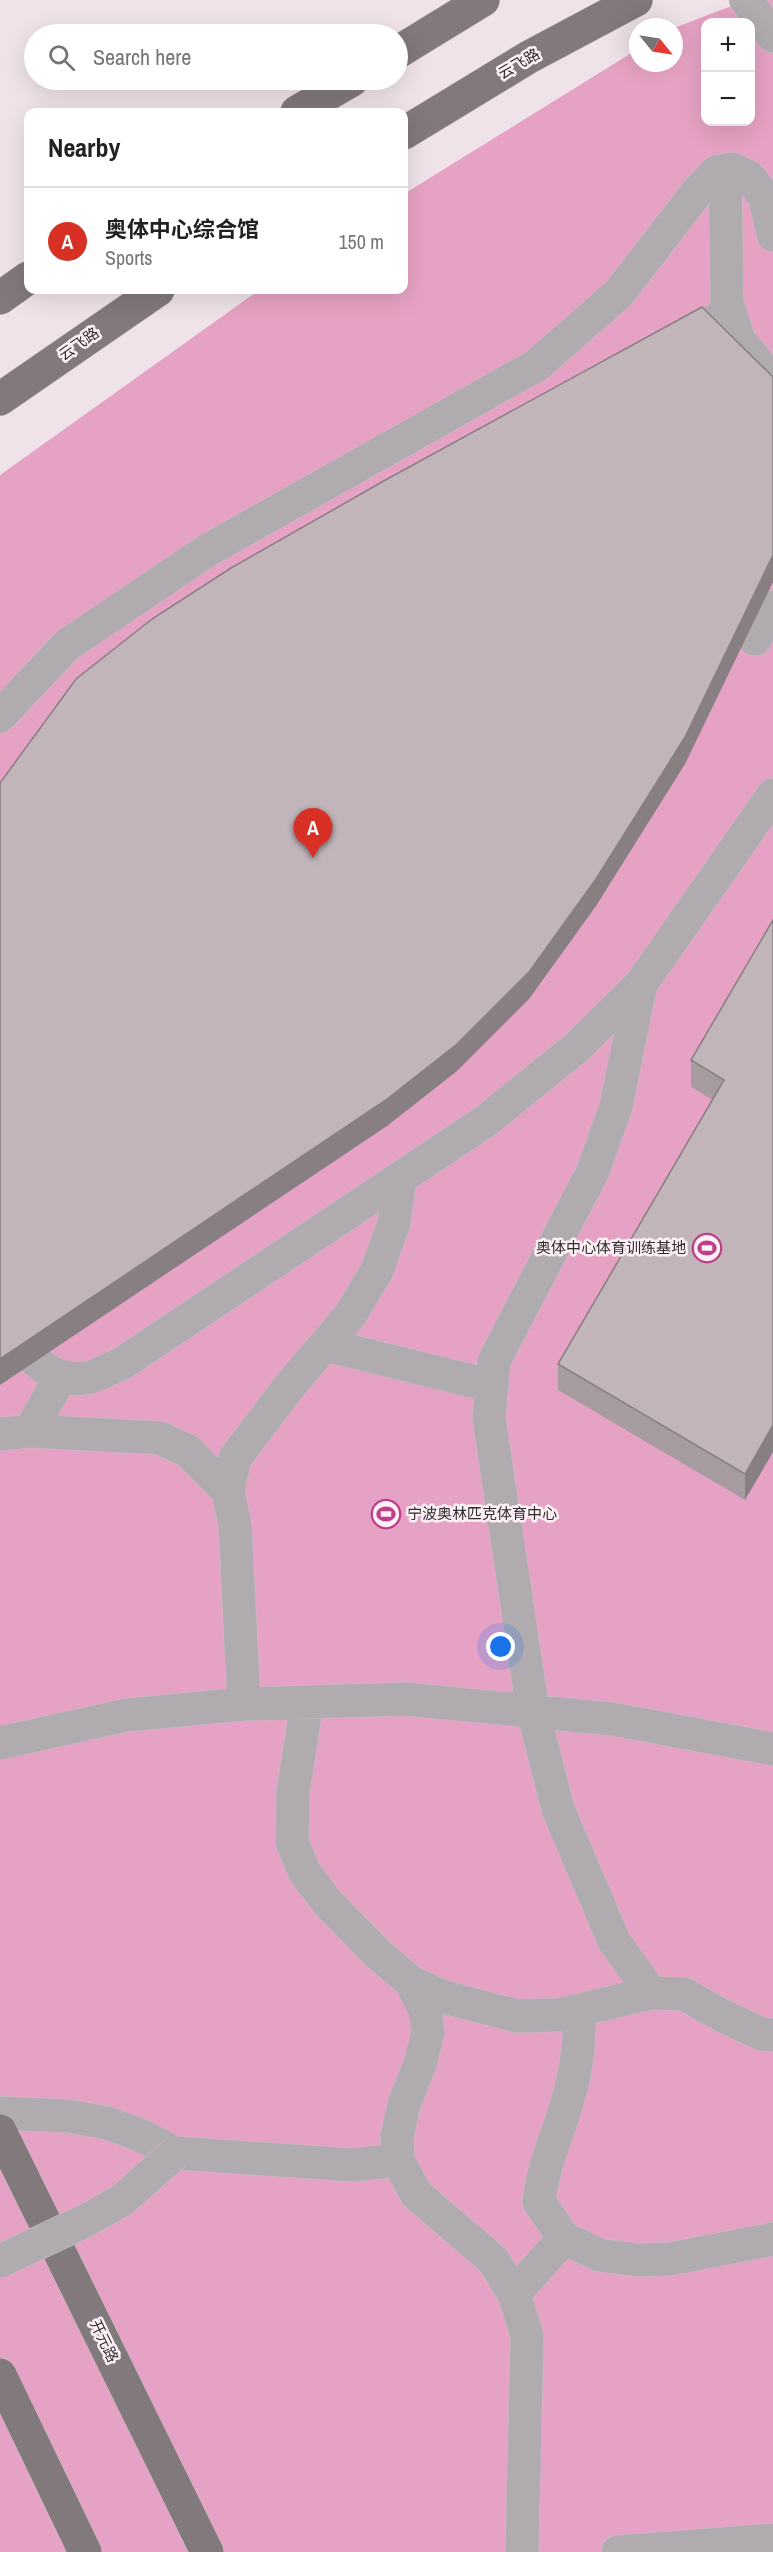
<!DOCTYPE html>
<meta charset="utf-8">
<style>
:root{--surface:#fff;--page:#f2f2f2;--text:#202124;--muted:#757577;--line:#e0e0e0;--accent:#d93025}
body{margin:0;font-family:"Archivo Narrow","Noto Sans SC",sans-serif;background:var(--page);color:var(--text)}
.controls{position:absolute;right:18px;top:18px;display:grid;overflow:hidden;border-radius:12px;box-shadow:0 6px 24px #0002}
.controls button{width:54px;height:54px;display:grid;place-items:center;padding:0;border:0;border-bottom:2px solid var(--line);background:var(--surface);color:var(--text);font:30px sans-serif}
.compass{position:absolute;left:629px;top:18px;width:54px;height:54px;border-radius:50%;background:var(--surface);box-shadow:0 6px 24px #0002;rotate:120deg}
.you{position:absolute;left:501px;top:1647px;width:21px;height:21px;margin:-15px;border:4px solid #fff;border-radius:50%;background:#1a73e8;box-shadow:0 0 0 9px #1a73e833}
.badge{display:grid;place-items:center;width:39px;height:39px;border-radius:50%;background:var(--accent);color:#fff;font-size:20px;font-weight:700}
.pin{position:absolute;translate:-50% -50px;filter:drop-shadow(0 2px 3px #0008)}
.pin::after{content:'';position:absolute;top:32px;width:21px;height:18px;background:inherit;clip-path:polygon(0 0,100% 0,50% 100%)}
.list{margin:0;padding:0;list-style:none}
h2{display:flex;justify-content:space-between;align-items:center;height:78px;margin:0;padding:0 24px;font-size:26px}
h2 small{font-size:20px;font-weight:400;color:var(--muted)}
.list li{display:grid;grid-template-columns:39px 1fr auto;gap:18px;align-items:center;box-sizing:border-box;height:108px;padding:0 24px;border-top:2px solid var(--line)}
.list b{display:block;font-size:22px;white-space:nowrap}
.list p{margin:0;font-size:20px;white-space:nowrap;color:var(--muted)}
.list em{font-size:20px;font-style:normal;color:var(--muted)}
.icon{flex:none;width:33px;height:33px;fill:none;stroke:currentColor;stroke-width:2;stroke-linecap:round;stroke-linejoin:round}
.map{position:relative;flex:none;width:773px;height:2552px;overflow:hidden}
.search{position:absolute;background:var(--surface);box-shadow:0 6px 24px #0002;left:24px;top:24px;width:384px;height:66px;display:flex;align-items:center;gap:15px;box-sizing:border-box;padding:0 21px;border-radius:33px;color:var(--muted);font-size:22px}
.panel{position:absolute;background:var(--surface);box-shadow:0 6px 24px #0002;left:24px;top:108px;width:384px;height:186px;border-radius:12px}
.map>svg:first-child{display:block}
.pitch{fill:#e6a2c4;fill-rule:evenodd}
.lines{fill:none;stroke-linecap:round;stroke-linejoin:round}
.minor-casing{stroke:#c9bec3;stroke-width:34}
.major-casing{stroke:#c9bec3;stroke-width:34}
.minor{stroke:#b0abae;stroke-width:33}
.major{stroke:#82797d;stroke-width:33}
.minor-bridge-casing{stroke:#c9bec3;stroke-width:34;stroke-linecap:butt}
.minor-bridge{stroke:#b0abae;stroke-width:33}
.wall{fill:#a69ca0}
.shaded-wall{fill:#877f82}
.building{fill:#c1b5ba;stroke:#877f82;stroke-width:1.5}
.labels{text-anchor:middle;stroke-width:5;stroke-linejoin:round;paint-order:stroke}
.street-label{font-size:15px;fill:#2f2b2d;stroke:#fdf1f6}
.poi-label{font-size:15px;fill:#2f2b2d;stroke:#fdf1f6;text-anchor:end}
</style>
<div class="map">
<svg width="773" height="2552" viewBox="0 0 773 2552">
<rect width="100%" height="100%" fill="#efe3e9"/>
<path class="pitch" d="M 747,0 L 773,0 L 773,2552 L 0,2552 L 0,475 L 259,290 L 404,290 L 404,194 L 638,49 L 638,63 L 674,63 L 674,28 ZM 706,22 L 750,22 L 750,122 L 706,122 Z"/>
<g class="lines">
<g class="minor-casing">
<path id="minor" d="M 746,0 L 773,36
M 725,171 L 727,302 L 739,340 L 773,381
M 676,342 L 730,312
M 755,639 L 773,607
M 0,716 L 67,645 L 208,550 L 537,365 L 619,293 L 697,192 L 716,172 L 732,169 L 749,177 L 765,197 L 773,235
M 641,984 L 616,1106 L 593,1171 L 494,1361 L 489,1418 L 533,1711 L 558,1809 L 614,1941 L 651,1993
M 0,1321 C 25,1348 45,1384 86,1378 C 97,1376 110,1368 121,1364 L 487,1120 L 577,1047 L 641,984 L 773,795
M 326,1345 L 492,1386
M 30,1431 L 60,1378
M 0,1434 L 30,1431 L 160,1438 L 188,1451 L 228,1491
M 307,1702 L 293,1792 L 292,1842 L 305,1873 L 328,1903 L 378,1954 L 411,1982 L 444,1997 L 517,2016 L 558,2015 L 651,1993 L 684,1994 L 721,2015 L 762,2034 L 773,2035
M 244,1704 L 235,1525 L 228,1491 L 235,1458 L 288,1388 L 351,1314 L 377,1270 L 394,1223 L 400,1178
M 0,1743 L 127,1715 L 244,1704 L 406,1699 L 612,1719 L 773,1749
M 411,1982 L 425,2010 L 428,2032 L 420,2064 L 404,2104 L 397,2137 L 398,2160 L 416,2194 L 493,2260 L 514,2294 L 527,2335 L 522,2552
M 579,2010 C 581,2045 574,2083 563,2116 C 553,2145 542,2172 539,2202 L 564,2238 L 599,2255 L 638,2260 L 670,2259 L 773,2239
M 0,2113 L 69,2116 L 107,2123 L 140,2135 L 175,2153 L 353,2165 L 398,2160
M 514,2294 L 564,2238
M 618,2552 L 773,2540"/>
</g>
<g class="major-casing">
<path id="major" d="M 398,52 L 483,0
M 297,112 L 352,80
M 404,133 L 529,57 L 636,0
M 0,298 L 28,278
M 0,399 L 158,290
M 0,2131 L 207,2552
M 0,2375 L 85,2552"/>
</g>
<use href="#minor" class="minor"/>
<use href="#major" class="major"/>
<g class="minor-bridge-casing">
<path id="minor-bridge" d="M 0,2261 L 87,2220 L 122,2200 L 175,2153"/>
</g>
<use href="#minor-bridge" class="minor-bridge"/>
</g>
<path class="wall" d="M 773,920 L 745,1500 L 558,1390 L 558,1364 L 713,1100 L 691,1087 L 691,1060 Z"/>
<path class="shaded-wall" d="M 773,555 L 773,582 L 685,764 L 596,906 L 529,999 L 457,1071 L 387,1126 L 0,1385 L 0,1359 Z
M 773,1425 L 773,1452 L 745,1500 L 745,1474 Z"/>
<path class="building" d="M 702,307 L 773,377 L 773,555 L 685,737 L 596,879 L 529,972 L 457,1044 L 387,1099 L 0,1359 L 0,783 L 76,679 L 152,619 L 231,568 L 389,478 Z
M 773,920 L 773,1425 L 745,1474 L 558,1364 L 724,1080 L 691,1060 Z"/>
<defs>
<g id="stadium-ring" transform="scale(1.5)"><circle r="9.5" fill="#fdf1f6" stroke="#be3e89" stroke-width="1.5"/><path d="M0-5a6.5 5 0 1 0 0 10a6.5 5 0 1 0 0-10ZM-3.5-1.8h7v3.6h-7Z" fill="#be3e89"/></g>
</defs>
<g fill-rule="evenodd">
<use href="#stadium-ring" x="707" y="1248"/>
<use href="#stadium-ring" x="386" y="1514"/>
</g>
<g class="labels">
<g class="street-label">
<text transform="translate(519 64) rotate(-30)" y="5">云飞路</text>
<text transform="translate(79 344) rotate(-35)" y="5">云飞路</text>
<text transform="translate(104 2341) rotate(64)" y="5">开元路</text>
</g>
<g class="poi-label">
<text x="686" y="1253">奥体中心体育训练基地</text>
<text x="407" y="1519" text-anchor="start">宁波奥林匹克体育中心</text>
</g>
</g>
</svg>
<div class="controls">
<button>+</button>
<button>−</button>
</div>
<svg class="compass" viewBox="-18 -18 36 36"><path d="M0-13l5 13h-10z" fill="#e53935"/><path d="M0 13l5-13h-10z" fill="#757577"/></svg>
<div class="you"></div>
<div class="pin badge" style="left:313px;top:858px">A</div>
<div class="search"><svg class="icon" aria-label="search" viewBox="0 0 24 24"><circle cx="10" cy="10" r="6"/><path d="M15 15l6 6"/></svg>Search here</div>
<section class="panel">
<h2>Nearby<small></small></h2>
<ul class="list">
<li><span class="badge">A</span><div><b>奥体中心综合馆</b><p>Sports</p></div><em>150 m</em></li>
</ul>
</section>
</div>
